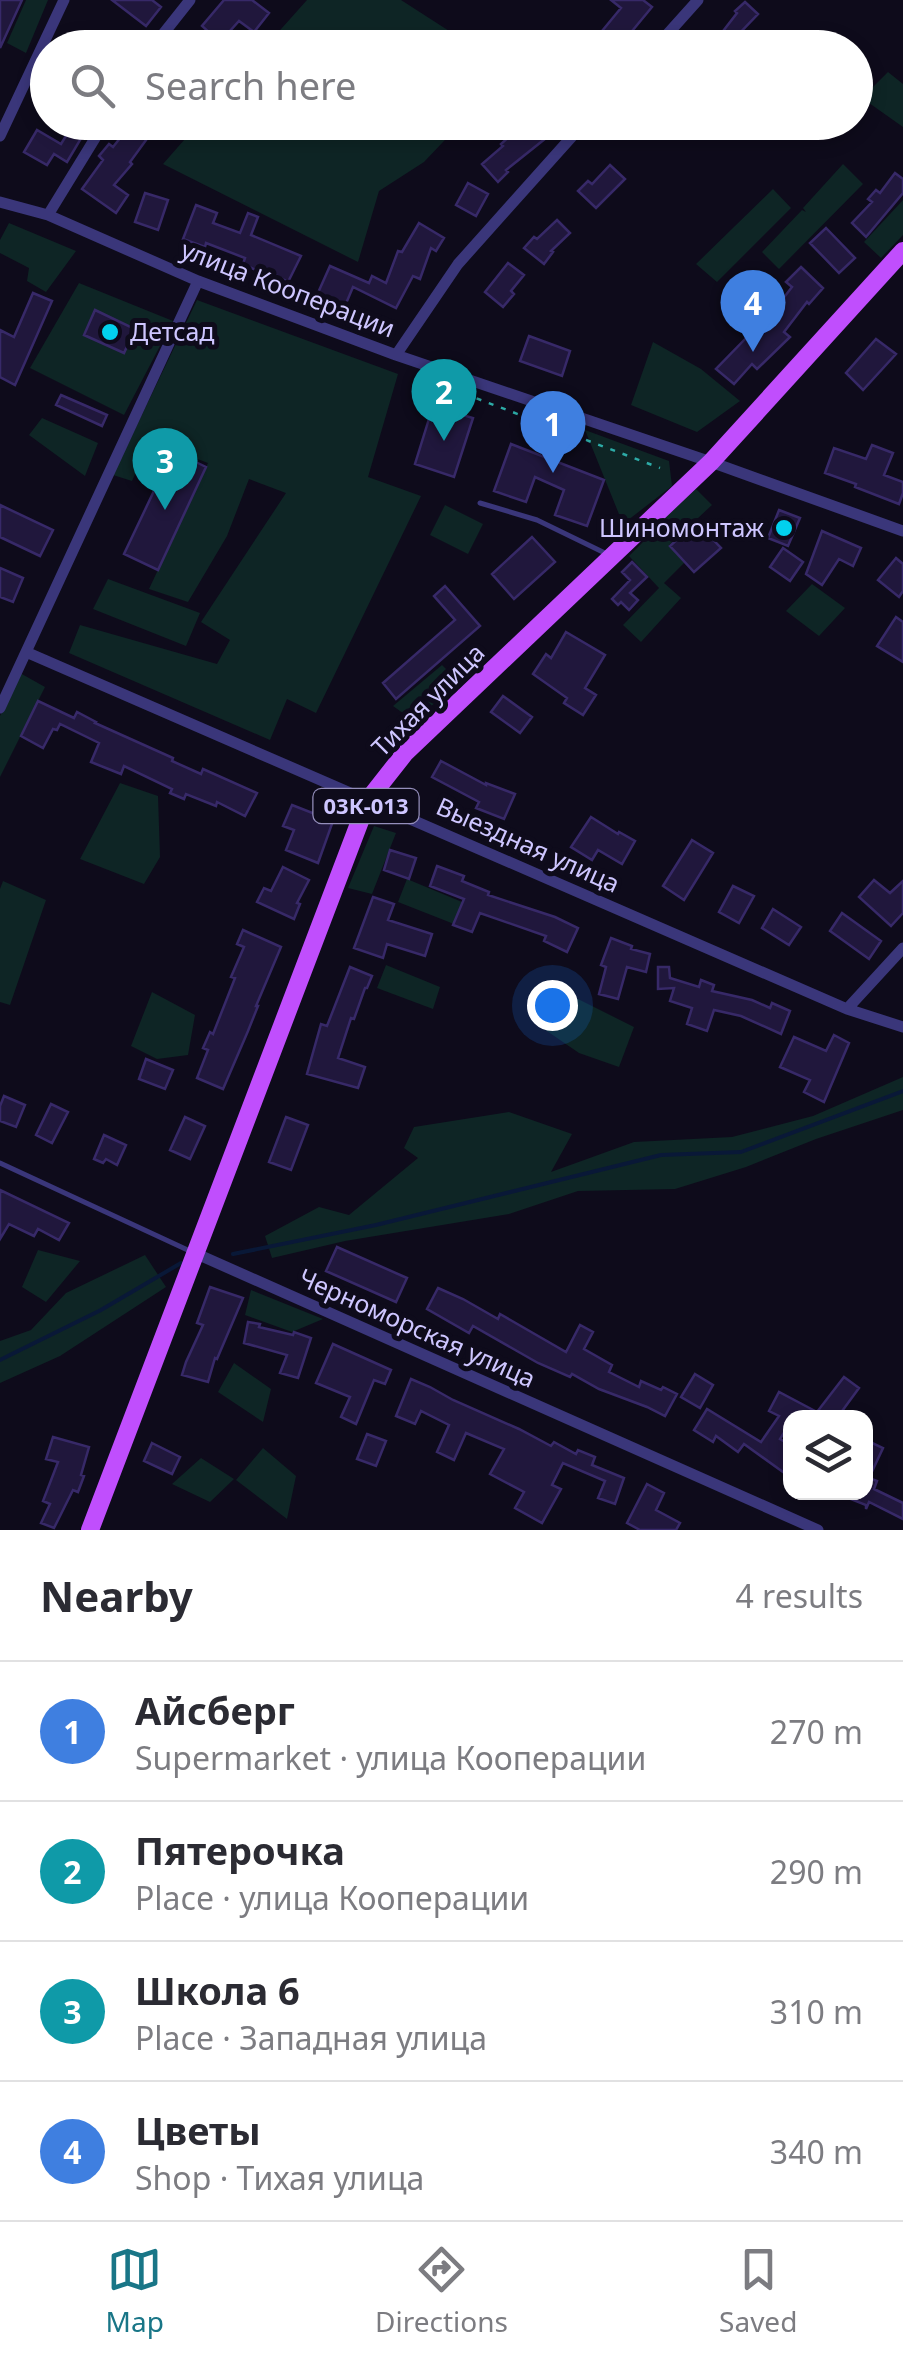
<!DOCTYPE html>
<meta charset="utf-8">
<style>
:root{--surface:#fff;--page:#f7f7f7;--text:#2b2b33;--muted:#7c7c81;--line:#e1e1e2;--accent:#197687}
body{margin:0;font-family:"Noto Sans",sans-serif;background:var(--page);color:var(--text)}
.controls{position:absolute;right:30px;bottom:30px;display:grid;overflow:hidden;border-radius:20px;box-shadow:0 5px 15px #0003}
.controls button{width:90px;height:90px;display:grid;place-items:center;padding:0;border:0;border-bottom:2px solid var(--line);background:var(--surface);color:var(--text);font:50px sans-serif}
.you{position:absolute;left:552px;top:1005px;width:35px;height:35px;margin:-25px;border:8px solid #fff;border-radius:50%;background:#1a73e8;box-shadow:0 0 0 15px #1a73e833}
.badge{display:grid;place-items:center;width:65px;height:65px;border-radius:50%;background:var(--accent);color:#fff;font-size:32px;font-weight:700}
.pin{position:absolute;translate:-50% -82px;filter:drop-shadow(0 2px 5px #0008)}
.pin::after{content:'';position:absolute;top:52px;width:35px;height:30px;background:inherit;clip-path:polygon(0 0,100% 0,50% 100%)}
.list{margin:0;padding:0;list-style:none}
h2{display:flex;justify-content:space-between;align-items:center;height:130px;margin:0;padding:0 40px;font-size:42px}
h2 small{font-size:32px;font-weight:400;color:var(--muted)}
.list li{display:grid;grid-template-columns:65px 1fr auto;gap:30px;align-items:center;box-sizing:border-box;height:140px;padding:0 40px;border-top:2px solid var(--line)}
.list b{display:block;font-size:38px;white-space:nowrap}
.list p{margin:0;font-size:32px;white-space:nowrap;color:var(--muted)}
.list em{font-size:32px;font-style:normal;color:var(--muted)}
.icon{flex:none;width:55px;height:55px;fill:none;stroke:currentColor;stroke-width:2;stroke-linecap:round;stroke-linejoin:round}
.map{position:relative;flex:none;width:903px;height:1530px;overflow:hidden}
.search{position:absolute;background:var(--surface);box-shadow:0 5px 15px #0003;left:30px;right:30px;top:30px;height:110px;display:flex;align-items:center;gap:25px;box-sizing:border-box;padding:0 35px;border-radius:55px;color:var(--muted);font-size:38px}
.sheet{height:690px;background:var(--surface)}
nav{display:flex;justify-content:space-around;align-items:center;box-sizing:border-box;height:140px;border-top:2px solid var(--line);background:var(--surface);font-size:28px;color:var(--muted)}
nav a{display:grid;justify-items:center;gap:5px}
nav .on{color:var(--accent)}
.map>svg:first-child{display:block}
.green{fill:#0e2525}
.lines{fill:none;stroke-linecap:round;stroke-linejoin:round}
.stream{stroke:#091837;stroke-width:4}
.building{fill:#20173c;stroke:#372968;stroke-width:2.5}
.path{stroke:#2daba7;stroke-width:2.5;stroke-dasharray:5 8;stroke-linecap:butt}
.lane{stroke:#3a367a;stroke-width:5}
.street{stroke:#3a367a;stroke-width:11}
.primary{stroke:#c04efd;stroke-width:18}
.poi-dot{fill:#02d1ee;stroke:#0e0b1b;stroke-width:4}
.labels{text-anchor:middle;stroke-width:10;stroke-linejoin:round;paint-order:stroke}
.shield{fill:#0e0b1b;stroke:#948ebb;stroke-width:2.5}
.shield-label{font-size:22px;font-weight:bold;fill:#cec6ff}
.street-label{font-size:25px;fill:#cec6ff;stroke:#0e0b1b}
.poi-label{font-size:25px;fill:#cec6ff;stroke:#0e0b1b;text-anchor:start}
</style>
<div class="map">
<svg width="903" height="1530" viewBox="0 0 903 1530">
<rect width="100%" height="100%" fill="#0e0b1b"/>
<path class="green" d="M 26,0 L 48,0 L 26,53 L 7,43 Z
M 307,0 L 401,0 L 474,47 L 265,47 Z
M 888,72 L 903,84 L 903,127 L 862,98 Z
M 199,123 L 199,122 L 461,123 L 424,162 L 379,191 L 358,262 L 163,164 Z
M 843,164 L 863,184 L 779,269 L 762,252 L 802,210 L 806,212 L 803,208 Z
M 773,189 L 791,208 L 717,282 L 696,264 Z
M 903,200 L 903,235 L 881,258 L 864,242 Z
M 9,223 L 76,251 L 46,292 L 27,281 L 29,268 L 0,253 L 0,240 Z
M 79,283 L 173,321 L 124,415 L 30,368 Z
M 197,300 L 398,374 L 368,477 L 421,496 L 316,713 L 287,699 L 270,740 L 69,653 L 80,625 L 217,664 L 230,640 L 201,622 L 286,493 L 249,479 L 227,536 L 188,602 L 149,589 L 208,463 L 150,441 L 132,481 L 113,475 Z
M 653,342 L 701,369 L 740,401 L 697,432 L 631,405 Z
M 42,418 L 98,443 L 85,476 L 29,435 Z
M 585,430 L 669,461 L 672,486 L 623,524 Z
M 696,489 L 712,505 L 669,545 L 685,562 L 664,583 L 681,598 L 641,642 L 623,625 L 659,588 L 629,556 L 654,531 L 652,527 Z
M 445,505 L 483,524 L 468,554 L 430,535 Z
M 108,579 L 200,613 L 186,646 L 93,609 Z
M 812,584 L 845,608 L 819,636 L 786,611 Z
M 442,665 L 459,682 L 414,721 L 393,706 Z
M 20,673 L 45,687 L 0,777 L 0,716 Z
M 120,783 L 158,796 L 160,857 L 144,884 L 80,859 Z
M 374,826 L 396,833 L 372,894 L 348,888 Z
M 407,879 L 462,902 L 454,924 L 398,902 Z
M 3,881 L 46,900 L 10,1005 L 0,1002 L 0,889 Z
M 386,965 L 440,987 L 433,1009 L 377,988 Z
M 562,991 L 634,1027 L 619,1067 L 579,1053 L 541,1027 Z
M 152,992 L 195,1015 L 188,1055 L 157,1059 L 131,1046 Z
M 903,1077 L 903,1110 L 816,1139 L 746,1167 L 675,1189 L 578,1191 L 509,1214 L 345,1241 L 272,1258 L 265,1236 L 319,1207 L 349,1215 L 418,1158 L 404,1148 L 414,1127 L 509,1112 L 572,1134 L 551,1172 L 634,1142 L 732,1137 L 813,1116 Z
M 38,1250 L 80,1261 L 46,1302 L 22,1287 Z
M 145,1255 L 166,1287 L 60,1356 L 0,1383 L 0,1341 L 31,1330 L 66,1293 Z
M 251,1290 L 323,1319 L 292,1332 L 245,1315 Z
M 234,1363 L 271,1389 L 263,1422 L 218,1392 Z
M 263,1448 L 296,1476 L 287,1519 L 236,1480 Z
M 201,1458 L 234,1479 L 210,1502 L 172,1484 Z"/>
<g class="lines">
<path class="stream" d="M 233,1254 L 376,1225 L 661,1155 L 741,1152 L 903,1091
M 0,1360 L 101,1310 L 181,1263"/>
</g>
<path class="building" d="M 0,0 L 22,0 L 0,48 Z
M 112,0 L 152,0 L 161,7 L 146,26 Z
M 224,0 L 252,0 L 269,13 L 254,32 L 239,21 L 220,42 L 202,26 Z
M 611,0 L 643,0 L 652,7 L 618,48 L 588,48 L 621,8 Z
M 745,2 L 758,14 L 737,36 L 739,37 L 732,45 L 720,35 L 737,13 L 735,11 Z
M 525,122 L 558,122 L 546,138 L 506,170 L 508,172 L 498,182 L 482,164 L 503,146 L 501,144 Z
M 74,123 L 86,130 L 67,162 L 54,154 L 47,165 L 24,152 L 37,130 L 61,144 Z
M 132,123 L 149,136 L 130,162 L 132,164 L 114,185 L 128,195 L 116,213 L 82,189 L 103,160 L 99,156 L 109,144 L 113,147 Z
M 610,165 L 625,179 L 596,208 L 578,191 L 588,181 L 592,184 Z
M 895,173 L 903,179 L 903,193 L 866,237 L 852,223 L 872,202 L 868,199 L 876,190 L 880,193 Z
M 468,183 L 488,194 L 476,216 L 456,205 Z
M 145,193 L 168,200 L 158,230 L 135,222 Z
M 196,205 L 217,213 L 213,223 L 240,233 L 248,213 L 258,217 L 251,235 L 301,256 L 288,282 L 277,276 L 275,279 L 243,264 L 245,258 L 206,243 L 205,247 L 183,239 Z
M 557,220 L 570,233 L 551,251 L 553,252 L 544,264 L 524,248 L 534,237 L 537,239 Z
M 419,223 L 444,238 L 436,251 L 431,248 L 420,279 L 413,276 L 396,308 L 353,287 L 345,306 L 317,295 L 330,266 L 369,283 L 372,276 L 386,283 L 398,251 L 402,252 Z
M 826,228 L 855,258 L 839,273 L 810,243 Z
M 508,263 L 524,275 L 511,291 L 514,294 L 503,307 L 485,292 Z
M 801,267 L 823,288 L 809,304 L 807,302 L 784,332 L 790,337 L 757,369 L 752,364 L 734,384 L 716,369 L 749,335 L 754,341 L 781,314 L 775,309 L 792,287 L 786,282 Z
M 33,293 L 52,301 L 15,385 L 0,377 L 0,330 L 14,337 Z
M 95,310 L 135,329 L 124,353 L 84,335 Z
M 529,336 L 570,351 L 562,376 L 520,361 Z
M 876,339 L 896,354 L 863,390 L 846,373 Z
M 61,395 L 107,415 L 102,426 L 56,405 Z
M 433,406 L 473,418 L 454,477 L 415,464 Z
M 511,444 L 604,480 L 587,526 L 555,515 L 564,490 L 535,477 L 526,502 L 494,491 Z
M 872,445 L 893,453 L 884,475 L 903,482 L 903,493 L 899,504 L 855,487 L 856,484 L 825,473 L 834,448 L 866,459 Z
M 173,451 L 206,467 L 158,570 L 124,554 Z
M 0,505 L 53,530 L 40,556 L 0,537 Z
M 779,510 L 800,518 L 788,546 L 768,538 Z
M 696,522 L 721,548 L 694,572 L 670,546 Z
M 822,531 L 861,548 L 853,566 L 839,559 L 822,585 L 806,574 Z
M 532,537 L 555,562 L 514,599 L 492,574 Z
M 783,548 L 803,562 L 790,581 L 770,567 Z
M 896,558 L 903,564 L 903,591 L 899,597 L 878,580 Z
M 632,562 L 647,577 L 630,593 L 638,600 L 629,610 L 621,602 L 618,605 L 612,599 L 630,580 L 622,572 Z
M 0,568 L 23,578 L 13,602 L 0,597 Z
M 445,586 L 480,626 L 396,699 L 383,683 L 455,620 L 434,596 Z
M 896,617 L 903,622 L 903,662 L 877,646 Z
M 566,632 L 605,655 L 585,688 L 596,695 L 583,715 L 564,703 L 567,698 L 533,674 L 546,654 L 551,658 Z
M 503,696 L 532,717 L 520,733 L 491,712 Z
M 38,701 L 74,718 L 77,712 L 96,722 L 95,723 L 173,758 L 172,761 L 201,774 L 203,769 L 257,793 L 245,816 L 217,802 L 216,806 L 186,794 L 184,799 L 170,793 L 172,789 L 124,766 L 121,774 L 91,762 L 99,743 L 60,724 L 57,730 L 53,729 L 43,748 L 21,736 Z
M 441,761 L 486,785 L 486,783 L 515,794 L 504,819 L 476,808 L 479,802 L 432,777 Z
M 292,805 L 333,821 L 318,863 L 286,850 L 294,830 L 283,826 Z
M 591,817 L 618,834 L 619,832 L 635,841 L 622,864 L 598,850 L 592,860 L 571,847 Z
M 692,840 L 713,853 L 684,900 L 663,886 Z
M 390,850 L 416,858 L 409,879 L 384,870 Z
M 437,866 L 464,876 L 462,881 L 489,892 L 488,895 L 555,917 L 578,928 L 567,952 L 544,941 L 546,936 L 480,913 L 472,932 L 453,925 L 464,899 L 430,886 Z
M 283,867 L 309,880 L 297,903 L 300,904 L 294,919 L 257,902 L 264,888 L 271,891 Z
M 874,880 L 890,893 L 903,881 L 903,913 L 891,926 L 859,897 Z
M 733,886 L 754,896 L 739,923 L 719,912 Z
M 373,897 L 394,904 L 388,920 L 432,934 L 425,956 L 387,944 L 383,958 L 354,948 Z
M 773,909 L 801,927 L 789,945 L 762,928 Z
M 842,913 L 881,941 L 869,959 L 830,931 Z
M 243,930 L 281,947 L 256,1006 L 258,1006 L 248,1031 L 223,1089 L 197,1078 L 208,1050 L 203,1048 L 210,1032 L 213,1034 L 235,978 L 231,977 L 244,947 L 237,944 Z
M 611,938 L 632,946 L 631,949 L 650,954 L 646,972 L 627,967 L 618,999 L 599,994 L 606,967 L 601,965 Z
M 350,967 L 372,976 L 367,988 L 365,988 L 354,1019 L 351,1018 L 338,1058 L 365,1067 L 358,1088 L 307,1074 L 321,1024 L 327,1026 Z
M 658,967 L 669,967 L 670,978 L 699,987 L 701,980 L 714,985 L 712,991 L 752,1000 L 770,1008 L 772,1003 L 790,1011 L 781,1034 L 741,1016 L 714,1010 L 707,1031 L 687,1024 L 692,1008 L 670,1001 L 674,988 L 658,989 Z
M 834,1035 L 849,1043 L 824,1102 L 804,1092 L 810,1080 L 780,1067 L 794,1037 L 826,1051 Z
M 146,1059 L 173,1070 L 165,1089 L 139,1079 Z
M 4,1096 L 25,1105 L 16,1127 L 0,1121 L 0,1106 Z
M 51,1104 L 68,1112 L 52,1143 L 36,1135 Z
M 185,1117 L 205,1126 L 190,1159 L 170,1150 Z
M 286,1117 L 308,1125 L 291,1170 L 269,1162 Z
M 104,1135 L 126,1145 L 117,1165 L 106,1159 L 103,1163 L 94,1159 Z
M 0,1190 L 69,1223 L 59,1240 L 38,1229 L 34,1236 L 9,1224 L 0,1239 Z
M 337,1247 L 407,1278 L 396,1302 L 326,1271 Z
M 210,1287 L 243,1298 L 217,1359 L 215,1358 L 208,1382 L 182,1375 L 186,1362 L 203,1325 L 197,1323 Z
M 438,1288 L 463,1299 L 498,1319 L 500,1314 L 566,1352 L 580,1325 L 593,1332 L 584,1349 L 612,1365 L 609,1372 L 639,1387 L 641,1381 L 661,1390 L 663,1387 L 677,1394 L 665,1416 L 647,1407 L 599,1389 L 572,1374 L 570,1377 L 538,1363 L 473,1326 L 469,1333 L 427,1309 Z
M 248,1322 L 260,1324 L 259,1327 L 293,1335 L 294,1332 L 311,1338 L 298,1378 L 280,1373 L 287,1355 L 244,1343 Z
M 333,1344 L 391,1370 L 385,1384 L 374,1380 L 356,1424 L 341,1417 L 350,1397 L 316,1383 Z
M 695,1374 L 713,1385 L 700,1408 L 681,1397 Z
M 844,1377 L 859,1388 L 837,1418 L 790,1418 L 790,1423 L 780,1439 L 790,1445 L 790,1477 L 744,1444 L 738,1452 L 716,1436 L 713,1442 L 694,1430 L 707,1409 L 761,1442 L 779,1416 L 769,1411 L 779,1392 L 817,1412 Z
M 411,1379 L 430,1387 L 453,1400 L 519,1429 L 551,1446 L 554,1442 L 576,1454 L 578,1450 L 595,1457 L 592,1465 L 624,1478 L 615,1504 L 598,1498 L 605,1481 L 563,1463 L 552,1485 L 561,1489 L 542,1523 L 515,1508 L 524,1492 L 490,1474 L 504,1449 L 466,1433 L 454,1460 L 437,1452 L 449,1425 L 421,1411 L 415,1424 L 396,1416 Z
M 367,1434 L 386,1441 L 376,1466 L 357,1459 Z
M 53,1437 L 89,1447 L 81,1475 L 84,1476 L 78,1492 L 73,1490 L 54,1528 L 41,1523 L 50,1504 L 43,1501 L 58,1462 L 46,1459 Z
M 870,1442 L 883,1448 L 869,1478 L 877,1481 L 874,1489 L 903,1503 L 903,1519 L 869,1502 L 866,1509 L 866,1505 L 836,1493 L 866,1492 L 866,1452 Z
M 152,1443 L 180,1457 L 172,1474 L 144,1461 Z
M 647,1484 L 664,1493 L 656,1510 L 680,1523 L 676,1530 L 640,1530 L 627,1523 Z"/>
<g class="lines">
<path class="path" d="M 428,380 L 660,468"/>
<path class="lane" d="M 480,503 L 537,520 L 609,555
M 0,1163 L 192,1252"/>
<path class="street" d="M 152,48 L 190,0
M 655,48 L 698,0
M 0,136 L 64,0
M 0,202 L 48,215 L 198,281 L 396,355 L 711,462 L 903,531
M 48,215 L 105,122
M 396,355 L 458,264 L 585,122
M 26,652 L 847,1009 L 903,1027
M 0,708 L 198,281
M 847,1009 L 903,948
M 197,1254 L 818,1530"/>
<path class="primary" d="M 90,1530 L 368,800 L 405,753 L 711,462 L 903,251"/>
</g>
<g class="poi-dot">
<circle cx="110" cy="332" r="10"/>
<circle cx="784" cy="528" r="10"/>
</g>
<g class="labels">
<rect class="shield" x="313.5" y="789" width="105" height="34" rx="8"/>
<g class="shield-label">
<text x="366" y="814">03К-013</text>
</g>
<g class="street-label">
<text transform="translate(288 289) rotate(21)" y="9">улица Кооперации</text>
<text transform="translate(428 700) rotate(-45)" y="9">Тихая улица</text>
<text transform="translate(528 845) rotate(24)" y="9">Выездная улица</text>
<text transform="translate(417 1328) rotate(24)" y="9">Черноморская улица</text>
</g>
<g class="poi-label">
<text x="130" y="341">Детсад</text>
<text x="764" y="537" text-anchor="end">Шиномонтаж</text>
</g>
</g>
</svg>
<div class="controls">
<button><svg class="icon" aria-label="layers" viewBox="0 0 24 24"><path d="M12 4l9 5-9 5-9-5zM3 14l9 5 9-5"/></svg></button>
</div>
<div class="you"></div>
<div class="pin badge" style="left:553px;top:473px;background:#3f7fe0">1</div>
<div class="pin badge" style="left:444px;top:441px;background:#0f9aa8">2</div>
<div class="pin badge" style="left:165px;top:510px;background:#0f9aa8">3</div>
<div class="pin badge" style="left:753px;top:352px;background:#3f7fe0">4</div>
<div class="search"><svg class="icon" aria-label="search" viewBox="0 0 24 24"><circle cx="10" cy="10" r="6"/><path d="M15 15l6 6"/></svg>Search here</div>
</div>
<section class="sheet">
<h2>Nearby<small>4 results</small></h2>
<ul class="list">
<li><span class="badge" style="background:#3f7fe0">1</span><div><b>Айсберг</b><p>Supermarket · улица Кооперации</p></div><em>270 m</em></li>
<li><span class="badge" style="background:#0f9aa8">2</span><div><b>Пятерочка</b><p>Place · улица Кооперации</p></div><em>290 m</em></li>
<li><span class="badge" style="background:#0f9aa8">3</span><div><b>Школа 6</b><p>Place · Западная улица</p></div><em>310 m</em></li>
<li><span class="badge" style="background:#3f7fe0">4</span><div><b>Цветы</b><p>Shop · Тихая улица</p></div><em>340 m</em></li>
</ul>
</section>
<nav>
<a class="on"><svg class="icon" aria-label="map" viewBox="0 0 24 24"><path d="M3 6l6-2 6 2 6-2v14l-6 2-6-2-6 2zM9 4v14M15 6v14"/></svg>Map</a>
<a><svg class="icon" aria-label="directions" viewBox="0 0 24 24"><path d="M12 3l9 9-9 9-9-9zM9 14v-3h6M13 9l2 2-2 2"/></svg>Directions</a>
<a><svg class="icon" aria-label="saved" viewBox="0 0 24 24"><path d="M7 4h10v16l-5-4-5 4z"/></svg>Saved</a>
</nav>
